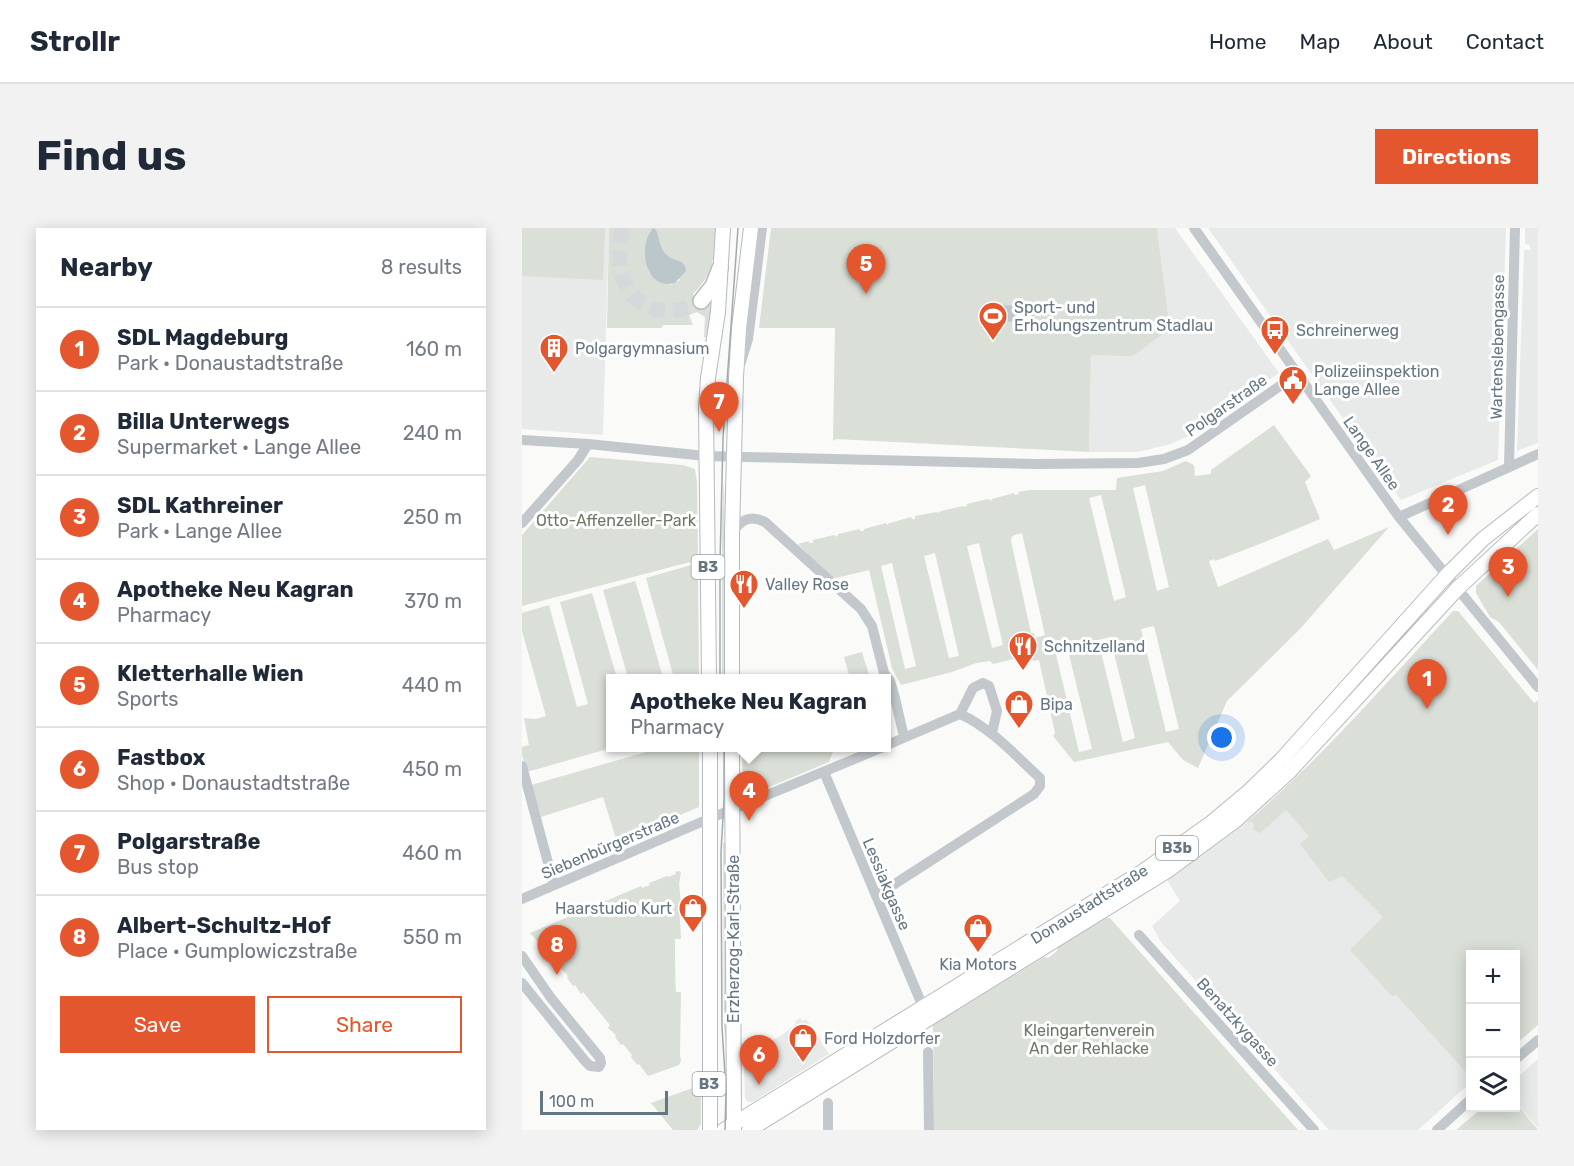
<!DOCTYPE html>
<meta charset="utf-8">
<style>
:root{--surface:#fff;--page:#f2f2f3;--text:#1f2937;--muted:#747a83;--line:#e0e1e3;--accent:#e4572e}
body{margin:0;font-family:Rubik,sans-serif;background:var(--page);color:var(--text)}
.controls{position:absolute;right:18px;bottom:18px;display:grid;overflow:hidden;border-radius:0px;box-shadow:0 3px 15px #0003}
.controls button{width:54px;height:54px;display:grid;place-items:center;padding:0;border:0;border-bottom:2px solid var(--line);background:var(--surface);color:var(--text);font:30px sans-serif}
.scale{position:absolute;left:18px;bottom:15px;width:128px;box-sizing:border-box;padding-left:6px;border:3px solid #657683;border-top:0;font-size:16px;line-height:21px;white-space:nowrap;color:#657683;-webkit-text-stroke:4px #fff;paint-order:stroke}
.you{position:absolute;left:700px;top:510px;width:21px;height:21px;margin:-15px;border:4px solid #fff;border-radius:50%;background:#1a73e8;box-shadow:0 0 0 9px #1a73e833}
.badge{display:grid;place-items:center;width:39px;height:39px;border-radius:50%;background:var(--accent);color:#fff;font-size:20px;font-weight:700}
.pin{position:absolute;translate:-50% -50px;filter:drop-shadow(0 2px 3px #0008)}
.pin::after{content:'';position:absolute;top:32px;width:21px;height:18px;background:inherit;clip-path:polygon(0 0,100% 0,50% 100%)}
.popup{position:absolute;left:84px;top:446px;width:285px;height:78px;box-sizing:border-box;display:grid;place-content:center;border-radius:0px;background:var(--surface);filter:drop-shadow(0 2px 4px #0005);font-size:20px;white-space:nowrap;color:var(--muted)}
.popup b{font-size:22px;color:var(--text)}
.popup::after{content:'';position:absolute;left:50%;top:100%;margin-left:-12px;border:12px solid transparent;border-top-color:var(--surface)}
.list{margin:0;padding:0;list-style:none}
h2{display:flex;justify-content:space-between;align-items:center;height:78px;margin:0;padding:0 24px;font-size:26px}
h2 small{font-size:20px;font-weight:400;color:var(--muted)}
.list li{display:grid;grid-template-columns:39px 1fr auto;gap:18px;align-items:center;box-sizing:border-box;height:84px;padding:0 24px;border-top:2px solid var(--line)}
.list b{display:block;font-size:22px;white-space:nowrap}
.list p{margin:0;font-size:20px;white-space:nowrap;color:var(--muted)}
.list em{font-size:20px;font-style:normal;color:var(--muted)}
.actions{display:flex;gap:12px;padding:18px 24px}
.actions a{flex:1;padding:14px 0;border:2px solid var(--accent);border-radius:0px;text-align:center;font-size:21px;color:var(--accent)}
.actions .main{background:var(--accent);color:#fff}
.icon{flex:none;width:33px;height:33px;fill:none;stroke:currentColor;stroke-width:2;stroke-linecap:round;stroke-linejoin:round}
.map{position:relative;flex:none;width:1016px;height:902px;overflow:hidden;border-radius:0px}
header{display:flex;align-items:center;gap:36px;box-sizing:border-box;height:84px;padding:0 30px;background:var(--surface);border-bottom:2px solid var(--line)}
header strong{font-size:28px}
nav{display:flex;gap:33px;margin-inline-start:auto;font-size:21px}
.intro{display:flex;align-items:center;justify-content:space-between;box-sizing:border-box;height:144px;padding:0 36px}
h1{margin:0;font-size:42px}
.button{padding:15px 27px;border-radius:0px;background:var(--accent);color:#fff;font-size:21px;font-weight:700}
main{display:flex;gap:36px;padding:0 36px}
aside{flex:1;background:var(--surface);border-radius:0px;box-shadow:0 3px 15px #0003}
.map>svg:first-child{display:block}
.built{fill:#e8e9e9}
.green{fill:#dadfd7;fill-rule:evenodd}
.water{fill:#bbc7cb}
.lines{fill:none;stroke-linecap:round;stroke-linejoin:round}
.highway-tunnel{stroke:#d5d9db;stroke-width:15;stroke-dasharray:15 8;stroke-linecap:butt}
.major-casing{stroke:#b5babe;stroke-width:16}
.highway-casing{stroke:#b4b9bd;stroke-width:18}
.minor{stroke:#c3c8cc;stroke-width:10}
.major{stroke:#fff;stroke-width:14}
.highway{stroke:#fff;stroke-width:15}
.tram{stroke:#a2aab0;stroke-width:1.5}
.labels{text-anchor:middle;stroke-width:6;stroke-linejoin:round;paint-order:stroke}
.shield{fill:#fff;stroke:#939fa8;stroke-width:1.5}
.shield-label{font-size:15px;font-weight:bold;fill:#657683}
.poi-label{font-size:16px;fill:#657683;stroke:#fff;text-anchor:start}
.street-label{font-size:16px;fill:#657683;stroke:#fff}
.park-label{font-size:16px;fill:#687a64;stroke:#fff}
</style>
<header>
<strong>Strollr</strong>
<nav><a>Home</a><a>Map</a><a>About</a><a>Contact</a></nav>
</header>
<div class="intro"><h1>Find us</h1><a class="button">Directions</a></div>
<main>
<aside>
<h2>Nearby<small>8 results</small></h2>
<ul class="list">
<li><span class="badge">1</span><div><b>SDL Magdeburg</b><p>Park · Donaustadtstraße</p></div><em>160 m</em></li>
<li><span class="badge">2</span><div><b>Billa Unterwegs</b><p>Supermarket · Lange Allee</p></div><em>240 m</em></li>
<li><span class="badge">3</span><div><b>SDL Kathreiner</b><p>Park · Lange Allee</p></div><em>250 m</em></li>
<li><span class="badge">4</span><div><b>Apotheke Neu Kagran</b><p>Pharmacy</p></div><em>370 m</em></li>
<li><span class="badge">5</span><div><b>Kletterhalle Wien</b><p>Sports</p></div><em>440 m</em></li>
<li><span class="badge">6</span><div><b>Fastbox</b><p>Shop · Donaustadtstraße</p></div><em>450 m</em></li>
<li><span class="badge">7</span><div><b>Polgarstraße</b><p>Bus stop</p></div><em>460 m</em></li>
<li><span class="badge">8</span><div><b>Albert-Schultz-Hof</b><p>Place · Gumplowiczstraße</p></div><em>550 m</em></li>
</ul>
<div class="actions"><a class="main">Save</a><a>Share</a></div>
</aside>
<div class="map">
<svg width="1016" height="902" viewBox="0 0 1016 902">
<rect width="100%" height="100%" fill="#fafaf8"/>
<path class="built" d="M 0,0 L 87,0 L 81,207 L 0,201 Z
M 635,0 L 653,0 L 757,145 L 669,207 L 649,216 L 616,224 L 567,224 L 569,127 L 611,127 L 648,101 Z
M 686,0 L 984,0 L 976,232 L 879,272 Z
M 1003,0 L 1016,0 L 1016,215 L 995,223 L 1002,25 L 1002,22 L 1008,22 L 1008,17 L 1003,16 Z
M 788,538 L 861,689 L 872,769 L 874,767 L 948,849 L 948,855 L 896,902 L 807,902 L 639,714 L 630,698 L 658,673 L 645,652 L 720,598 Z
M 278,790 L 280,793 L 284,791 L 307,826 L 231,874 L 226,874 L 223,870 L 222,832 L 242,832 L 241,814 L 245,812 L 247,814 L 260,807 L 274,796 L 273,794 Z
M 1016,831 L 1016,900 L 994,875 L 993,851 Z"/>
<path class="green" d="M 0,0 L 83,0 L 81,52 L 0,48 Z
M 87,0 L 195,0 C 193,25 191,48 171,66 L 181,80 L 190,75 L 186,110 L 182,109 L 183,89 L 175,84 L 167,87 L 171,97 L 141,97 L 140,100 L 85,100 ZM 128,3 L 136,6 C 138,22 151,37 158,52 L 148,57 L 127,44 L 123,23 Z
M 249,0 L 635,0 L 648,101 L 611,128 L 569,127 L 567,224 L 314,211 L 311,213 L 313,100 L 237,100 Z
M 752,197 L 789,248 L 783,254 L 798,291 C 761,307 730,319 693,333 L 692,331 L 687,333 L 696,359 L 806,311 L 812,322 L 867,299 L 778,401 L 705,473 L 676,540 L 661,532 L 646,514 L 552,534 L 531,508 L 533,505 L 517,432 L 511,433 L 509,427 L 471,436 L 468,433 L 454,435 L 430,444 L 379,457 L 370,440 L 347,342 L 310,351 L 276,316 L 287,313 L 287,315 L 291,315 L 291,312 L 312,307 L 315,309 L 316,306 L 338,301 L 338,303 L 342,303 L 342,301 L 364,295 L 365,297 L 368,295 L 389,289 L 390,291 L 393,291 L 393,288 L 415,284 L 416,285 L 419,283 L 441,278 L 442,279 L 445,278 L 445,276 L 466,271 L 469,273 L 470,271 L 492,265 L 493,267 L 497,266 L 496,264 L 507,262 L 594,262 L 595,250 L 641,243 L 664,233 L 672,237 L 673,248 L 689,246 L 689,242 ZM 623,257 L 647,359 L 635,363 L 611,260 ZM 579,267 L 604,369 L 592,373 L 567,270 ZM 500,305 L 523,407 L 513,410 L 512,405 L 509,405 L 489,313 L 490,308 ZM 457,315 L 481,417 L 470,420 L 445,318 ZM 413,325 L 437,428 L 427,430 L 402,328 ZM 370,335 L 394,438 L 383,441 L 359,338 ZM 632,398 L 657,501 L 644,504 L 619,401 ZM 588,409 L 613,510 L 601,514 L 576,412 ZM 545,418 L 570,521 L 557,524 L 533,422 Z
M 68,229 L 161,237 L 173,241 L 175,255 L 176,332 L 0,378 L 0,307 Z
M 202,252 L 204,450 L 200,450 L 200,287 Z
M 1016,301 L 1016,442 L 977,394 L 968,389 L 954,365 L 954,358 Z
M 176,335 L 177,450 L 152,450 L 124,350 Z
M 113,353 L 117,365 L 141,450 L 106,450 L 81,362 Z
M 70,365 L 95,450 L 89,450 L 89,520 L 5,544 L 0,527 L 0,519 L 7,517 L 2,490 L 14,491 L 24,488 L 0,403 L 0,385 L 27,377 L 55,479 L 66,476 L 38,374 Z
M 931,383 L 936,383 L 1012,475 L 1016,472 L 1016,797 L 994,816 L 993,726 L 948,726 L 948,849 L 874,767 L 871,769 L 828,722 L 861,689 L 820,648 L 807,654 L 778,616 L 787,608 L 764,582 L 738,605 L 732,602 L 731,594 L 725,594 C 800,530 863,456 931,383 Z
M 340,424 L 348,450 L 328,450 L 322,429 Z
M 138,520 L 177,520 L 177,579 L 95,614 L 81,569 L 19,589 L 9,557 Z
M 230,520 L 316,520 L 312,521 L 307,534 L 223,569 L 221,567 L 220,522 Z
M 201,615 L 204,615 L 205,829 L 202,799 Z
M 157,643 L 159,644 L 157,656 L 159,676 L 157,676 L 159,711 L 153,711 C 153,727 153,748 154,764 L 159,764 L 158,826 L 159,833 L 157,837 L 126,848 L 117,836 L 115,837 L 109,829 L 110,827 L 101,816 L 99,817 L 93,809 L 94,807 L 86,800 L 88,797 L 61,764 L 59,766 L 53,757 L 51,758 L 45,750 L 46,748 L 8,705 L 119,658 L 120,660 L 128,657 L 127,655 L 145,648 L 146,649 L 154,646 L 153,644 Z
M 584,690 L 588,690 L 776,902 L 412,902 L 411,797 L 522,729 L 526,730 L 535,723 L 536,719 Z
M 179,857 L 179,896 L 175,902 L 151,902 L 129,875 Z
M 994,875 L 1016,902 L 934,902 L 960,880 L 993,880 Z"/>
<path class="water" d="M 131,0 L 134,2 C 138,10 138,23 147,29 C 155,34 163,31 164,43 L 153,55 C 123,63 115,18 131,0 Z
M 469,77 L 512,78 L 512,94 L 469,93 Z"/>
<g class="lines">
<path class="highway-tunnel" d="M 100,0 C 98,17 96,35 101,51 C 114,85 151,91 179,73"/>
<g class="major-casing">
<path id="major" d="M 187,450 L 184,180 L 186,150 L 196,84 L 201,0
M 210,450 L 210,305 L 214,149 L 217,100 L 229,0
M 188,520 L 188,902
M 210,520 L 212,902
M 202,902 L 620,644 L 689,595 L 725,565 L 759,532 L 925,347 L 961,311 L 1016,268
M 227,902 L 645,643 L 714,592 L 767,544 L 935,361 L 1016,286"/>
</g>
<g class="highway-casing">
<path id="highway" d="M 179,73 L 191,58 L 198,40"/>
</g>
<path class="minor" d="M 672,0 L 877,289 L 1016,459
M 218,137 L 226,111 L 240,0
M 0,212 L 66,216 L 184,228 L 514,236 L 616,235 L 642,231 L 666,222 L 775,146
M 987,238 L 993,0
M 877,289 L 1016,226
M 0,295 L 56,232 L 66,216
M 210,305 C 219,292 228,286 243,294 L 339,381 L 350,398 L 362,445 L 368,453 L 373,470 L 382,509
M 438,486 L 451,460 L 461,455 L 467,458 L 475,483 L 470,505
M 0,538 L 32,657
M 302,544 L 401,779
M 354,668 L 512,566 L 518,558 L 518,550 C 493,527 469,500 438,486 L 365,517
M 0,671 L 177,595 L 359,520
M 617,707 L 792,902
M 0,728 L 29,770 L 78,830 L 79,835 L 77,839 L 68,838 L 63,833 L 0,755
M 406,824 L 407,902
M 993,832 L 1016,812
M 306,875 L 306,902
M 915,902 L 948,872"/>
<use href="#major" class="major"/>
<use href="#highway" class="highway"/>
<path class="tram" d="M 198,450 L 198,334 L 201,210 L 216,0
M 202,520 L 202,572 L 199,624 L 200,799 L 204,863 L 203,902"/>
</g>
<defs>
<g id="stadium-pin" transform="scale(1.5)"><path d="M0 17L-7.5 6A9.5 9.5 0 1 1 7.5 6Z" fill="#e4572e" stroke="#fff"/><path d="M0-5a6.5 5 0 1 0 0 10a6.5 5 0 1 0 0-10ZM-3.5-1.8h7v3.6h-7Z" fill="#fff"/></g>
<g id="bus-pin" transform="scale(1.5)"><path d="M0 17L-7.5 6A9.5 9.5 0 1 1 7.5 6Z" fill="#e4572e" stroke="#fff"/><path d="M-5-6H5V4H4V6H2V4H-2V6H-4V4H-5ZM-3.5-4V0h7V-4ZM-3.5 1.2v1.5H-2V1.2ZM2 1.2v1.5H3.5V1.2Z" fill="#fff"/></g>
<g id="building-pin" transform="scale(1.5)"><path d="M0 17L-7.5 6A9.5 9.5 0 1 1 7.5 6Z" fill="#e4572e" stroke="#fff"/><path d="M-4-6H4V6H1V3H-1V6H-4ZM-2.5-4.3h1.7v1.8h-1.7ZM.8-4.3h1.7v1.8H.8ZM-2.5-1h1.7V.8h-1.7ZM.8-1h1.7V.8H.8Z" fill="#fff"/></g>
<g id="civic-pin" transform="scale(1.5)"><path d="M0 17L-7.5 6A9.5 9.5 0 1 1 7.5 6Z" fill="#e4572e" stroke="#fff"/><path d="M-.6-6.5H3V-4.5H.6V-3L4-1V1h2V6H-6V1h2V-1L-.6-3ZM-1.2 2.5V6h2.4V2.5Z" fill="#fff"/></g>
<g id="restaurant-pin" transform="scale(1.5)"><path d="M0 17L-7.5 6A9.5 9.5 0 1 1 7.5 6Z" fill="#e4572e" stroke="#fff"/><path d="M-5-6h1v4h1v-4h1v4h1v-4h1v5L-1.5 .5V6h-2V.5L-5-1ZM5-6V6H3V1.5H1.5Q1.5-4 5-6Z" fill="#fff"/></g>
<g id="shop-pin" transform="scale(1.5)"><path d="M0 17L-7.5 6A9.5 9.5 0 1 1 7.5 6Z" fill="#e4572e" stroke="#fff"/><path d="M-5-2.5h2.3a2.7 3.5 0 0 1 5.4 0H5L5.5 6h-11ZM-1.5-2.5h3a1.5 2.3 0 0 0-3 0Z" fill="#fff"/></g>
</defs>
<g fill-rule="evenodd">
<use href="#stadium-pin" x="471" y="88"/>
<use href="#bus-pin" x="753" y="102"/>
<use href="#building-pin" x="32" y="120"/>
<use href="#civic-pin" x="771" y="152"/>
<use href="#restaurant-pin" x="222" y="356"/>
<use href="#restaurant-pin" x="501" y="418"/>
<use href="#shop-pin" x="497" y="476"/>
<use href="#shop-pin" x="171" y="680"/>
<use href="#shop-pin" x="456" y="700"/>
<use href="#shop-pin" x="281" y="810"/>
</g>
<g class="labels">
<g class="shield">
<rect x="169.5" y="327" width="33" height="24" rx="4.5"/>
<rect x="634" y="608" width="42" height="24" rx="4.5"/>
<rect x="170.5" y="844" width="33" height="24" rx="4.5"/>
</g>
<g class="shield-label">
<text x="186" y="344">B3</text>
<text x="655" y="625">B3b</text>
<text x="187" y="861">B3</text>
</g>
<g class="poi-label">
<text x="492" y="85">Sport- und<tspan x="492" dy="18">Erholungszentrum Stadlau</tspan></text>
<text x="774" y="108">Schreinerweg</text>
<text x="53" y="126">Polgargymnasium</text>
<text x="792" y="149">Polizeiinspektion<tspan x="792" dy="18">Lange Allee</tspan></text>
<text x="243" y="362">Valley Rose</text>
<text x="522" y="424">Schnitzelland</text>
<text x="518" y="482">Bipa</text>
<text x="150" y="686" text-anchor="end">Haarstudio Kurt</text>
<text x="456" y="742" text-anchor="middle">Kia Motors</text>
<text x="302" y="816">Ford Holzdorfer</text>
</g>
<g class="street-label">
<text transform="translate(975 119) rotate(-89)" y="6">Wartenslebengasse</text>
<text transform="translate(704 177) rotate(-35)" y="6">Polgarstraße</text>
<text transform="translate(850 225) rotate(55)" y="6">Lange Allee</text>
<text transform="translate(88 617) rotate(-23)" y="6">Siebenbürgerstraße</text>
<text transform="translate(365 656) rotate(67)" y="6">Lessiakgasse</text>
<text transform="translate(567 676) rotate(-32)" y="6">Donaustadtstraße</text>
<text transform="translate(211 711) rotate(-90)" y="6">Erzherzog-Karl-Straße</text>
<text transform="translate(716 794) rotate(48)" y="6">Benatzkygasse</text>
</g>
<g class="park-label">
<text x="94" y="298">Otto-Affenzeller-Park</text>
<text x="567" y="808">Kleingartenverein<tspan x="567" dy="18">An der Rehlacke</tspan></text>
</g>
</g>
</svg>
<div class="controls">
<button>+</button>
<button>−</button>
<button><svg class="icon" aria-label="layers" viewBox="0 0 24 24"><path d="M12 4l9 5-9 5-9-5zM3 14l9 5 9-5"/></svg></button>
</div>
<div class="scale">100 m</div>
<div class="you"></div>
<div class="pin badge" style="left:905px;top:481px">1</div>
<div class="pin badge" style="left:926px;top:307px">2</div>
<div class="pin badge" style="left:986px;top:369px">3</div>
<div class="pin badge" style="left:227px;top:593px">4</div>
<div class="popup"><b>Apotheke Neu Kagran</b>Pharmacy</div>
<div class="pin badge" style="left:344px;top:66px">5</div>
<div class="pin badge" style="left:237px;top:857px">6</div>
<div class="pin badge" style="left:197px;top:204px">7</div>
<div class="pin badge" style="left:35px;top:747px">8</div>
</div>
</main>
